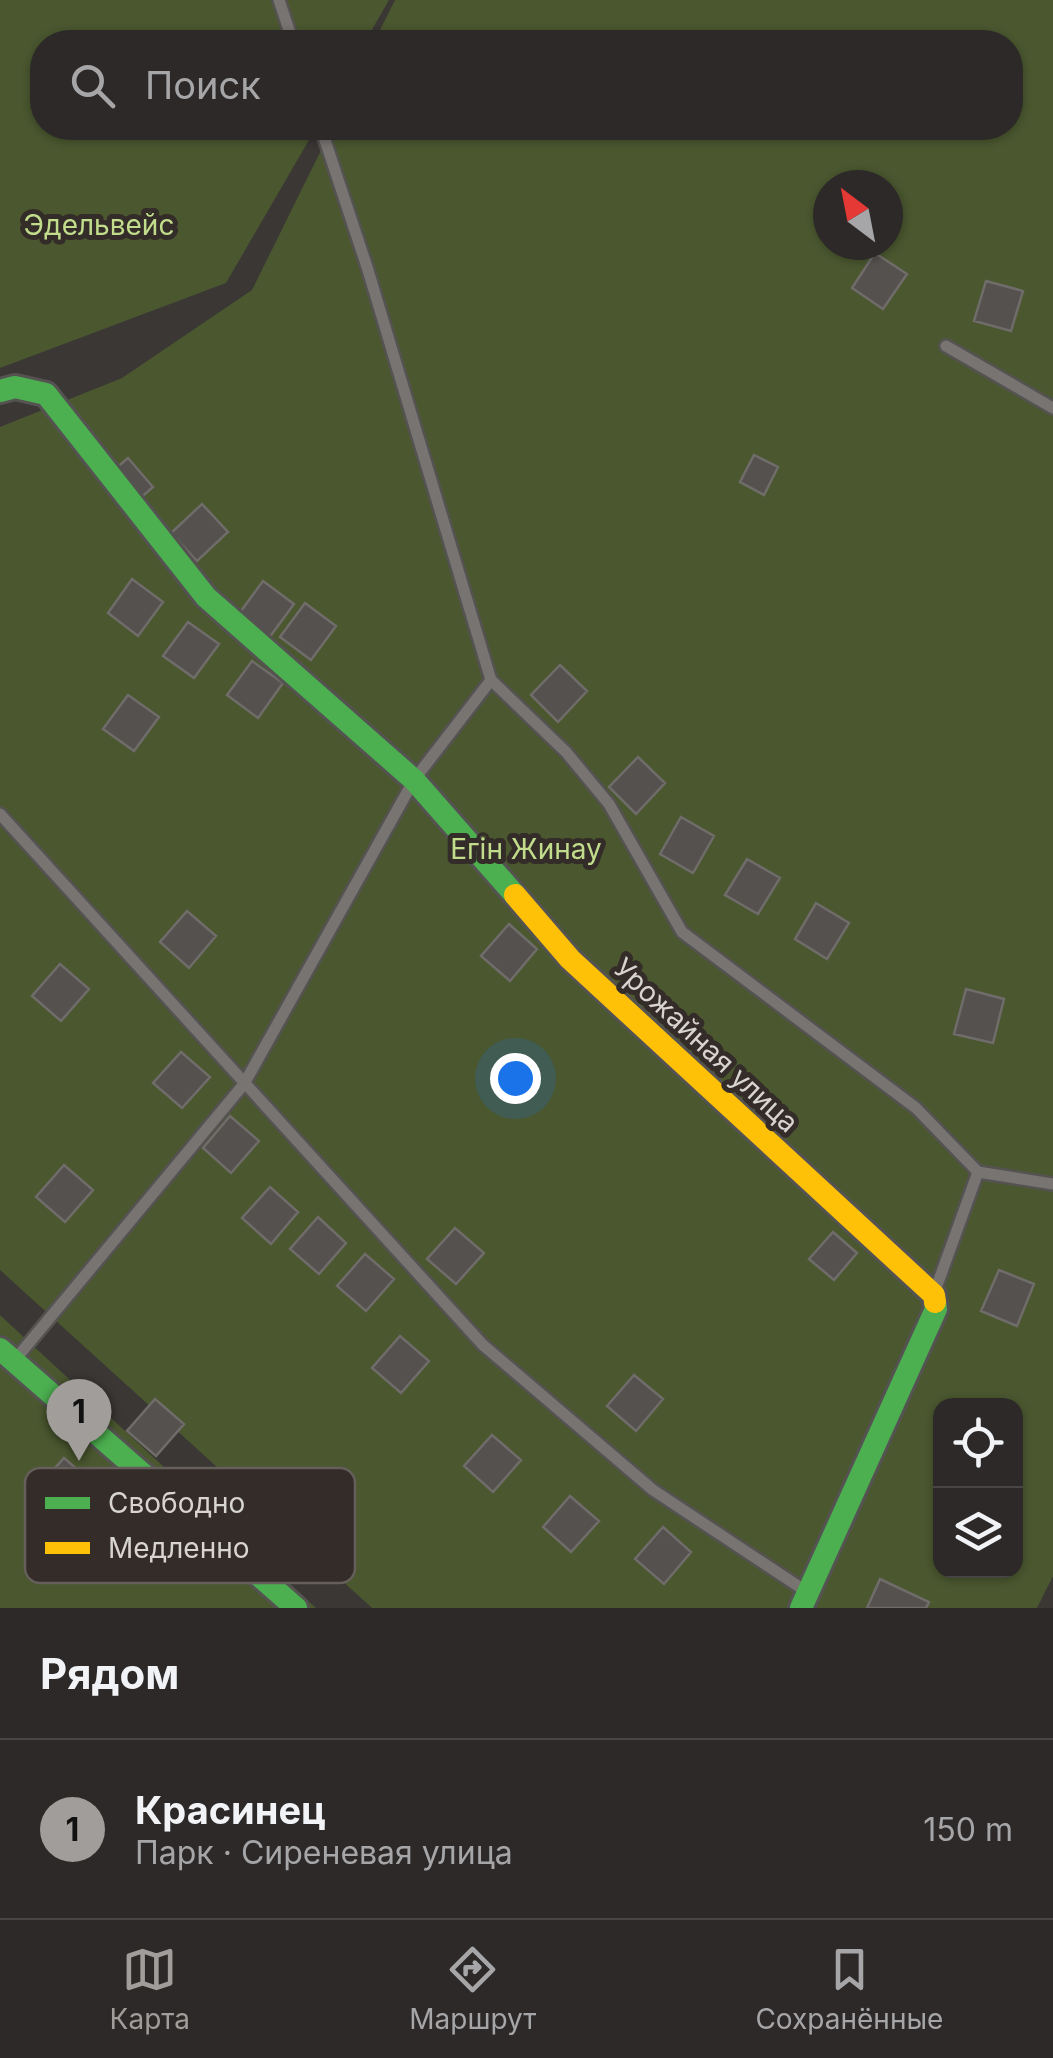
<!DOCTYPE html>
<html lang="ru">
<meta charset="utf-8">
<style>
:root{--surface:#2c2928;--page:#383534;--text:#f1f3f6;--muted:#a6a6a8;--line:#484545;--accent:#a19d9a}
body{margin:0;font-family:Inter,sans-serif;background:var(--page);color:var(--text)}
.controls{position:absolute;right:30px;bottom:30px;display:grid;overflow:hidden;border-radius:20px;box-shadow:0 2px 8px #0004}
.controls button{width:90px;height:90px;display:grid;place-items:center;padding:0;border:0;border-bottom:2px solid var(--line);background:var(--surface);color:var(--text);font:50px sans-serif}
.compass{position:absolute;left:813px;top:170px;width:90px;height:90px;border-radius:50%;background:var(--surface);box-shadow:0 2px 8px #0004;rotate:328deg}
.you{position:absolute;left:515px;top:1078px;width:35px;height:35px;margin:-25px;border:8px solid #fff;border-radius:50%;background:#1a73e8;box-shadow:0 0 0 15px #1a73e833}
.badge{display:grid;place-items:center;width:65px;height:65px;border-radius:50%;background:var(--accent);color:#111;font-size:32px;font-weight:700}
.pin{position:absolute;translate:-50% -82px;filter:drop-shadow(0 2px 5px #0008)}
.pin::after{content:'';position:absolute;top:52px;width:35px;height:30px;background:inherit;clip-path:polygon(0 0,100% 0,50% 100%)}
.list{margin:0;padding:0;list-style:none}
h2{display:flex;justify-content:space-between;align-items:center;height:130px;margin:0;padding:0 40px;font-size:42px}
h2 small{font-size:32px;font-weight:400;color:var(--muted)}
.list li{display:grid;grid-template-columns:65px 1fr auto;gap:30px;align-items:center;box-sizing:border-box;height:180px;padding:0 40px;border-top:2px solid var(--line)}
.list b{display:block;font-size:38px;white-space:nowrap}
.list p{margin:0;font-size:32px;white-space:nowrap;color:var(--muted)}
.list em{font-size:32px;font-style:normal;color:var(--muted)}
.icon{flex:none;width:55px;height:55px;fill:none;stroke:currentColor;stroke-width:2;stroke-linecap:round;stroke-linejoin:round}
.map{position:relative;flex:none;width:1053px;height:1608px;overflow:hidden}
.search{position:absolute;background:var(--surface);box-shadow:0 2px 8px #0004;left:30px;right:30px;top:30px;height:110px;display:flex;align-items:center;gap:25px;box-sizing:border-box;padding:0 35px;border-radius:40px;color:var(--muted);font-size:38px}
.sheet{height:310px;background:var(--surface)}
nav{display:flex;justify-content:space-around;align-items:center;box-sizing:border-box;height:140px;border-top:2px solid var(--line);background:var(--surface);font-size:28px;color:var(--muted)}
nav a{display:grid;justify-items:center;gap:5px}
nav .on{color:var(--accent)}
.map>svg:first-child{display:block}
.green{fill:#4a572f;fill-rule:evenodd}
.building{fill:#54514f;stroke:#6f6c6a;stroke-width:2.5}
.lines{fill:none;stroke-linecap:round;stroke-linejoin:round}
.lane-casing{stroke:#555351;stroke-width:16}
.fast-casing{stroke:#555351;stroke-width:28}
.slow-casing{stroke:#555351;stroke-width:28}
.lane{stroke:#777472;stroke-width:11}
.fast{stroke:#4caf50;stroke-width:22}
.slow{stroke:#ffc107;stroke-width:22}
.labels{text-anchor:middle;stroke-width:10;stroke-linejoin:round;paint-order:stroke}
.park-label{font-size:28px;fill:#c1dd8c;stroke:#332c28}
.street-label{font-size:28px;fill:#d8d4d1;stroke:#332c28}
.key{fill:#332c28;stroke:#655e5b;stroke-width:2.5}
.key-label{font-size:28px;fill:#d8d4d1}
</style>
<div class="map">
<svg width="1053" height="1608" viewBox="0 0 1053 1608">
<rect width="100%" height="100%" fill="#3a3735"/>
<path class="green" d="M 0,0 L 389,0 L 365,42 L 42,42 L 42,128 L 316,128 L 226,283 L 0,368 Z
M 395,0 L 1053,0 L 1053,1576 L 1037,1608 L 372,1608 L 0,1270 L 0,427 L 122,378 L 252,290 L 332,128 L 1010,128 L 1010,42 L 374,42 ZM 828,185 L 888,185 L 888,245 L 828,245 ZM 940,1406 L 1016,1406 L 1016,1570 L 940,1570 Z
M 0,1315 L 316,1608 L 0,1608 Z"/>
<path class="building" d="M 875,253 L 907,274 L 883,309 L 852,288 Z
M 986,281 L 1023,291 L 1011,331 L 974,321 Z
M 754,455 L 778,467 L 764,495 L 740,482 Z
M 128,458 L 153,487 L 138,500 L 114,470 Z
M 202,504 L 228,532 L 197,561 L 171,533 Z
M 132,579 L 163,602 L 138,636 L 108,613 Z
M 263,581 L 294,604 L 269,638 L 238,615 Z
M 305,603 L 336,626 L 311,660 L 280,637 Z
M 188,622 L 219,644 L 194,678 L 163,656 Z
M 252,661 L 283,683 L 258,718 L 227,695 Z
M 560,665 L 587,691 L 558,722 L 531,695 Z
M 128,695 L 159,717 L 134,751 L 103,729 Z
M 638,757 L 665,783 L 636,814 L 609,787 Z
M 681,817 L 714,836 L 693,873 L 660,854 Z
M 747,859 L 780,878 L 758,914 L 725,895 Z
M 816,903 L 849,923 L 827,959 L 795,939 Z
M 187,911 L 216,936 L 189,968 L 160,942 Z
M 509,924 L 537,949 L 510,981 L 481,956 Z
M 60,964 L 89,989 L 61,1021 L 32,996 Z
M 966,989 L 1004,999 L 993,1043 L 954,1034 Z
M 181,1052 L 210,1077 L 182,1108 L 153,1083 Z
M 230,1116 L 259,1141 L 231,1173 L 203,1148 Z
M 64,1165 L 93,1190 L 65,1222 L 36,1197 Z
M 270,1187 L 298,1212 L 271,1244 L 242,1218 Z
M 318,1217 L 346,1243 L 319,1274 L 290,1249 Z
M 455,1228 L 484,1253 L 456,1284 L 427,1259 Z
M 833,1232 L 857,1253 L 834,1280 L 809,1259 Z
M 365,1254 L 394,1279 L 366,1311 L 337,1286 Z
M 999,1270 L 1034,1284 L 1017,1326 L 981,1311 Z
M 400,1336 L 429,1361 L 401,1393 L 372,1368 Z
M 634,1375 L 663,1399 L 636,1431 L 607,1406 Z
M 155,1399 L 184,1424 L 156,1456 L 127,1431 Z
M 492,1435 L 521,1460 L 493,1492 L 464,1466 Z
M 64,1458 L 93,1483 L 65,1514 L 36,1489 Z
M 570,1496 L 599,1521 L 571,1552 L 543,1527 Z
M 663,1527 L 691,1552 L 664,1584 L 635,1559 Z
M 880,1579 L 929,1602 L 926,1608 L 867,1608 Z"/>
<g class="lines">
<g class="lane-casing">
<path id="lane" d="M 279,0 L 293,42
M 321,128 L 368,270 L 491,680
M 946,346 L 1053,408
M 0,814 L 483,1345 L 653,1490 L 807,1592
M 935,1291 L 978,1172
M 14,1361 L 244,1084 L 414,780 L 491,680 L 566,752 L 609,804 L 682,932 L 916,1108 L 978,1172 L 1053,1184"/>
</g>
<g class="fast-casing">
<path id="fast" d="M 0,391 L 15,387 L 46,394 L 206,597 L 414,780 L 515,895
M 0,1349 L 296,1608
M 801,1608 L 936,1309 L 935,1302"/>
</g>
<g class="slow-casing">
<path id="slow" d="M 515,895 L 570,959 L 934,1295 L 935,1302"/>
</g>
<use href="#lane" class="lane"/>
<use href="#fast" class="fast"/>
<use href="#slow" class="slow"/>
</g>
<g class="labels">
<g class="park-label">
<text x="99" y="235">Эдельвейс</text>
<text x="526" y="859">Егін Жинау</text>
</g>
<g class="street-label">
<text transform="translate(706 1045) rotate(43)" y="10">Урожайная улица</text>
</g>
</g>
<rect x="25" y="1468" width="330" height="115" rx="15" class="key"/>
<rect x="45" y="1497" width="45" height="12" fill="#4caf50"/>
<rect x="45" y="1542" width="45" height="12" fill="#ffc107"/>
<g class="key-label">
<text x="108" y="1513">Свободно</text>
<text x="108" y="1558">Медленно</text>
</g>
</svg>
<div class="controls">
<button><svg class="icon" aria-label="locate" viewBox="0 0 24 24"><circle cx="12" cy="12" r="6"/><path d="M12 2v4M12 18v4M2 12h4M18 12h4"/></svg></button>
<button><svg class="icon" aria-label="layers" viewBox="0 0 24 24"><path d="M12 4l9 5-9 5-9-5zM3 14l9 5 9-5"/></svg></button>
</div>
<svg class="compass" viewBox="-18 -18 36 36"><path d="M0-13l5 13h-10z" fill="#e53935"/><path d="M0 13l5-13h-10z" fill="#a6a6a8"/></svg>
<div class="you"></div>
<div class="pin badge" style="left:79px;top:1461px">1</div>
<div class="search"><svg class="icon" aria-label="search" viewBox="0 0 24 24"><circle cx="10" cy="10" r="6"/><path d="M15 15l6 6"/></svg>Поиск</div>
</div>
<section class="sheet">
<h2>Рядом<small></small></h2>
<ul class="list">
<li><span class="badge">1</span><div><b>Красинец</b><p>Парк · Сиреневая улица</p></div><em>150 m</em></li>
</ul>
</section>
<nav>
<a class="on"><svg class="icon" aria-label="map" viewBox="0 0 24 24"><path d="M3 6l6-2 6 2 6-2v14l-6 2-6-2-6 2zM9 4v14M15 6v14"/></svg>Карта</a>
<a><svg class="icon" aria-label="directions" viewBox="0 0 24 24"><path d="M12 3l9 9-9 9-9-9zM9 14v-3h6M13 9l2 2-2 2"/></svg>Маршрут</a>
<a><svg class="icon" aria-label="saved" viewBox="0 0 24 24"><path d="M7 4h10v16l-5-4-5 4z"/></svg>Сохранённые</a>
</nav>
